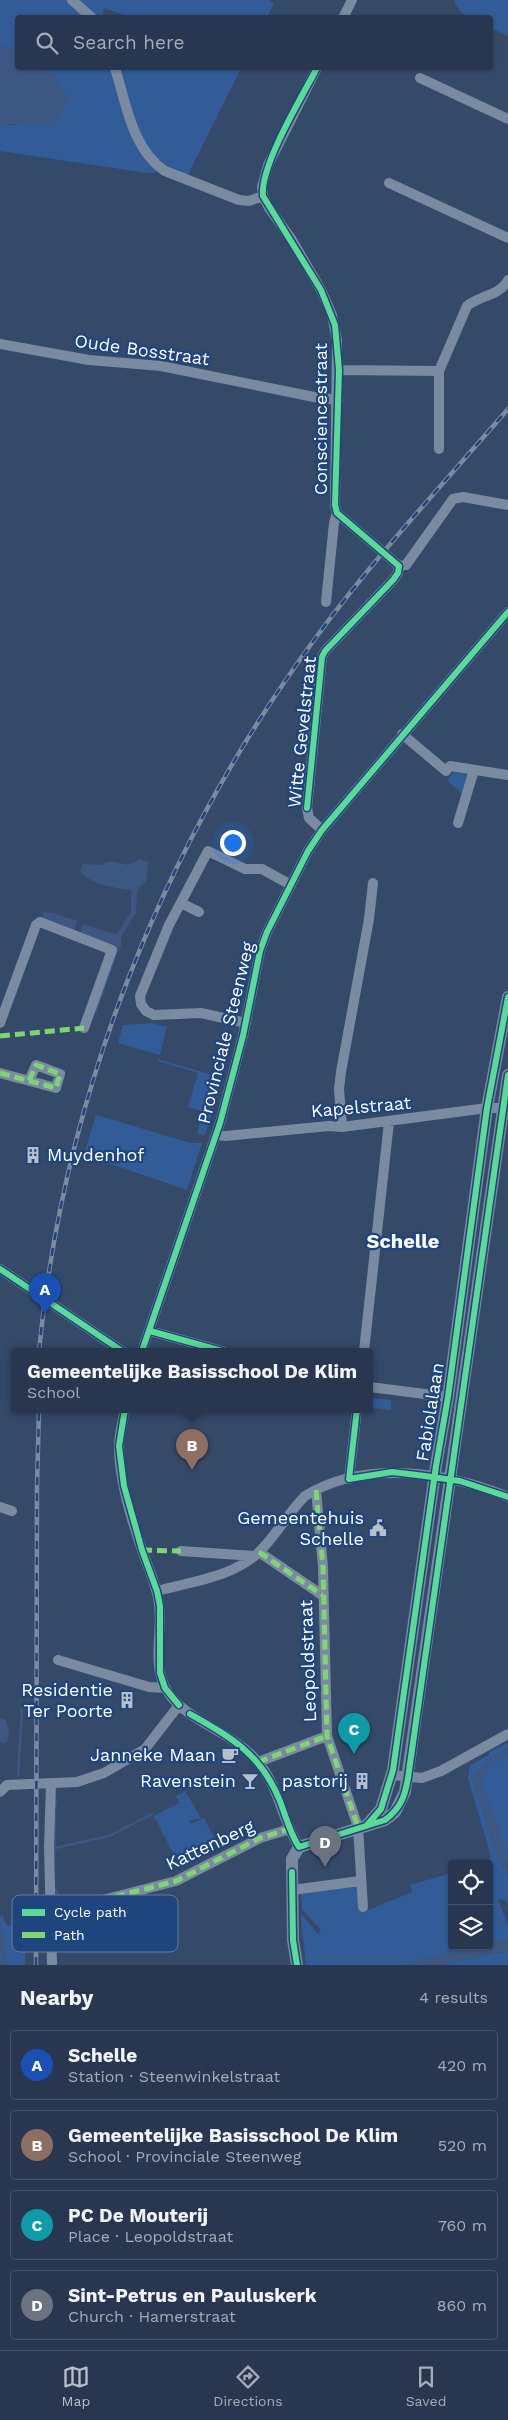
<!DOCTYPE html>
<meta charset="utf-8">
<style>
:root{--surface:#28374f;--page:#303f56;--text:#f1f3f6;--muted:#a5acb7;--line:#445166;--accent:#b8bfca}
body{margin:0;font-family:"Work Sans",sans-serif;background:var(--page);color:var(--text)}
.controls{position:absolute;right:15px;bottom:15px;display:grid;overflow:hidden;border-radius:5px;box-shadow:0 1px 4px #0004}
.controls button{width:45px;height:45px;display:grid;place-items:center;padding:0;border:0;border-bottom:1px solid var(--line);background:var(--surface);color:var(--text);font:25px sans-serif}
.you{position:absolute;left:232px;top:842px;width:18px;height:18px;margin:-12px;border:4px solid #fff;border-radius:50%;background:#1a73e8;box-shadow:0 0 0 8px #1a73e833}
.badge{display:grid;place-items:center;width:32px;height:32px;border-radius:50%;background:var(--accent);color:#fff;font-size:16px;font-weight:700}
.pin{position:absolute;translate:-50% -41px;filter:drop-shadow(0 1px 2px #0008)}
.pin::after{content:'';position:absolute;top:26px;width:18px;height:15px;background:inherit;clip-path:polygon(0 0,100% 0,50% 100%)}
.popup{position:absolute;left:11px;top:1348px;width:362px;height:65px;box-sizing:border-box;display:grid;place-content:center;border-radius:5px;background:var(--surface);filter:drop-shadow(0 1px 4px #0005);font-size:16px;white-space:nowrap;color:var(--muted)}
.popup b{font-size:19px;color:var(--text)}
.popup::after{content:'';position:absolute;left:50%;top:100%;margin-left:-10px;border:10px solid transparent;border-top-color:var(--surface)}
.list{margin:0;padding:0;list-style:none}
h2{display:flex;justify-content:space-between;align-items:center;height:65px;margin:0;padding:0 20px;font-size:21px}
h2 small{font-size:16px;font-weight:400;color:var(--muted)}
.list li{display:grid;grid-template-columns:32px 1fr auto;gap:15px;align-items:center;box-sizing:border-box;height:70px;margin:0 10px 10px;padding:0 10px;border:1px solid var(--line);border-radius:5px}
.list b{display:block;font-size:19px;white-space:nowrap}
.list p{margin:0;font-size:16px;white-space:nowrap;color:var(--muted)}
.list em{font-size:16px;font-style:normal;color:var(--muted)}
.icon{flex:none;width:28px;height:28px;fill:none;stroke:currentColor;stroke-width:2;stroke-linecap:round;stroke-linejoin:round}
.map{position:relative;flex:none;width:508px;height:1965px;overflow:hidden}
.search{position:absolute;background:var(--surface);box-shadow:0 1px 4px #0004;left:15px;right:15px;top:15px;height:55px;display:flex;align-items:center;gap:12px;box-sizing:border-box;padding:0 18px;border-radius:5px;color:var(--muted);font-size:19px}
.sheet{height:385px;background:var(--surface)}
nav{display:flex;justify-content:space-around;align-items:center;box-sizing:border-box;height:70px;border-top:1px solid var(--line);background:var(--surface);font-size:14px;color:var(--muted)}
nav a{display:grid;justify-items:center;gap:2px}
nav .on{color:var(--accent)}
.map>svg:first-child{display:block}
.green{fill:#325c97}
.water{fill:#3c5882}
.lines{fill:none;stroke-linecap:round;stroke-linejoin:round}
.stream{stroke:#3c5882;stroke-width:2.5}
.minor{stroke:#7a8aa0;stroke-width:10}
.major{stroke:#79889e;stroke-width:12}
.rail-casing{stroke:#7c8aa0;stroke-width:4.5}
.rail{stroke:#1f457f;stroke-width:2.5;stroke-dasharray:8;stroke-linecap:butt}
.quiet{stroke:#7fd670;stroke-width:5;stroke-dasharray:10 5;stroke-linecap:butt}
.cycleway-casing{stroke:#1f457f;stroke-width:9}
.cycleway{stroke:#5adb95;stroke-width:6}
.labels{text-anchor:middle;stroke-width:4.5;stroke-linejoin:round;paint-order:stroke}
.street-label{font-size:18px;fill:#fff;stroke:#1f457f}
.poi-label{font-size:18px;fill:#fff;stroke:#1f457f;text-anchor:end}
.quarter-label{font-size:20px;font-weight:bold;fill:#fff;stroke:#1f457f}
.key{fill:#1f457f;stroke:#627da5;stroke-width:1}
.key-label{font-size:14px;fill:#fff}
</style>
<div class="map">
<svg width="508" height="1965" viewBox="0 0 508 1965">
<rect width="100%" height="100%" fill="#354969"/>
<path class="green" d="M 0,0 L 268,0 L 274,4 L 267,17 L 130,17 L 104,8 L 102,17 L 18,18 L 17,52 L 0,46 Z
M 454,0 L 508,0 L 508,36 L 491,28 L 490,18 C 469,18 464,21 454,0 Z
M 42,68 L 241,68 L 186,179 L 165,171 L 147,173 L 0,151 L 0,124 L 17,125 L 56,78 Z
M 454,772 L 469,775 L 462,794 L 447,780 Z
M 151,1023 L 167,1027 L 160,1055 L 118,1043 L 123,1025 Z
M 158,1059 L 215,1076 L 214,1079 L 222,1081 L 205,1135 L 197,1134 L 203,1111 L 188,1107 L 198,1073 L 158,1061 Z
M 96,1115 L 191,1143 L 202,1143 L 187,1190 L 84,1155 Z
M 371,1398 L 391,1400 L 391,1410 L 370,1408 Z
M 508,1743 L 508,1748 L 494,1756 L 472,1777 L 498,1858 L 508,1877 L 508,1907 L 506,1900 L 498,1899 L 508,1926 L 508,1941 L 499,1939 L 489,1941 L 489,1864 L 486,1864 L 491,1857 L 468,1778 L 470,1765 L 489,1755 L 490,1751 Z
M 508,1753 L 508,1866 L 481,1779 L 492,1765 Z
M 185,1791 L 201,1818 L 189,1821 L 190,1824 L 204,1818 L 217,1844 L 178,1863 L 154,1816 L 179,1803 L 176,1796 Z
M 452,1873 L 452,1946 L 468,1946 L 402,1965 L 306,1965 L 301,1918 L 302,1915 L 318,1934 L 321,1930 L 302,1909 L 301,1893 L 358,1885 L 361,1913 L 412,1892 L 410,1885 Z
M 2,1915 L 7,1926 L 25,1925 L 25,1965 L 5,1965 C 7,1947 0,1933 0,1916 Z
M 508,1952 L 508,1965 L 442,1965 L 492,1953 Z"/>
<path class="water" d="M 0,46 L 17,52 L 18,68 L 42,68 L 56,78 L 69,97 L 56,124 L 0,124 Z
M 140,859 L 148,862 L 146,881 L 137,891 L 136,913 L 121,936 L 121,947 L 80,933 L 83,924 L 114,934 L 117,934 L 131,912 L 131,890 C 118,889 87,883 80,871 L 83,864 L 101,865 L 110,861 L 128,865 Z
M 44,912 L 53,913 L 77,921 L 74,930 L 42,917 Z
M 0,1718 L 6,1720 L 9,1732 L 7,1741 L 3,1744 L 0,1742 Z
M 508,1748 L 508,1753 L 492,1765 L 481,1779 C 491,1810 508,1845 508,1877 L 498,1858 L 472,1777 L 494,1756 Z
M 0,1921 L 5,1943 L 5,1965 L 0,1965 Z
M 499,1939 L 508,1941 L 508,1952 L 492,1953 L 442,1965 L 402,1965 L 468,1946 L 489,1946 L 489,1941 Z"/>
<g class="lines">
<path class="stream" d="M 96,1011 L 118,947
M 18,1776 L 22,1710
M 55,1808 L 56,1800
M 55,1848 L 109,1836 L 152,1814
M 54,1868 L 55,1816
M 55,1889 L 73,1917 L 83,1925 L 97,1930 L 110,1950"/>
<path class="minor" d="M 72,0 L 92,18
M 343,18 L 352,0
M 115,68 C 126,103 132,149 165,171 L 239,200 L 249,201 L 263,196
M 317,68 L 268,165 L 262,187 L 263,196 L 269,208 L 292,240 L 321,290 L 332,315 L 337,340 L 335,505 L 337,513 L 334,523 L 326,602
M 420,78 L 508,119
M 389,183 L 508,238
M 0,344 L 89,360 L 161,366 L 314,397 L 338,400
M 339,370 L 439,371 L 439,449
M 439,371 L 467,306 C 479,296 501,295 508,280
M 337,513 L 399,566
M 399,566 L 406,565 L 453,499 L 463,497 L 508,505
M 402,734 L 446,771 L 450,766 L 508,775
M 458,823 L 474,770
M 322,830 L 309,818 L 307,808 L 322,657 L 325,651 L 393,580 L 398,573 L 399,566
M 181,903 L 199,912
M 0,1023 L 36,925 L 40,922 L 112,950 L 84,1028
M 246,1023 L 201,1013 L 154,1015 L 146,1011 L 141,1004 L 140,996 L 169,925 L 208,851 L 245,869 L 262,869 L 291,885
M 0,1073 L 56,1088 L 60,1074 L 36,1065 L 29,1081
M 342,1127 L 339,1089 L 341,1072 L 369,919 L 373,883
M 216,1135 L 226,1136 L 329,1126 L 342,1127 L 487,1108 L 508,1108
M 0,1269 L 122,1351
M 150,1331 L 222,1351
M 142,1351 L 220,1123 L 243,1036 L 260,951 L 267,932 L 308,851 L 322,830 L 508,612
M 364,1351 L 389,1122
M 370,1387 L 448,1397
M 125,1409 C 123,1421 119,1434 119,1446 C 119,1480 131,1518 142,1550 C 148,1568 157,1585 159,1604 C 163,1630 152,1662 165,1687 C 181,1720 233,1731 258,1762 C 279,1787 282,1820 299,1847
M 349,1479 L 357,1409
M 316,1490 L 323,1567 L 327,1736 L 358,1827 L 363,1907
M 0,1507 L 12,1511
M 181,1551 L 254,1556
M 259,1552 L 322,1595
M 157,1591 C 189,1582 233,1577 258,1553 C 276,1536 288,1513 305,1496 C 364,1459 448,1472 508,1497
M 58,1660 L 149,1687 L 165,1688
M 258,1762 L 327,1736
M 392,1775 L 422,1778 L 441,1771 L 508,1734
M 51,1783 L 49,1847 L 52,1963
M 0,1792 L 7,1785 L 77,1782 L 104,1773 L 145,1749 L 179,1705
M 292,1890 L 360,1881
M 89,1909 L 95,1902 L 176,1881 L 260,1838 L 290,1829"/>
<path class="major" d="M 367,1825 L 381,1809 L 393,1770 L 436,1466 L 448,1397 L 487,1108 L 508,997
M 297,1965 L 293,1940 L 292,1864 L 292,1859 L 299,1847 L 385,1820 L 395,1812 L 405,1792 L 508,1075"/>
<g class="rail-casing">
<path id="rail" d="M 39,1351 C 64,1093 163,845 317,636 C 375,557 443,484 508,409
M 36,1965 L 37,1487 L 39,1409"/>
</g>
<use href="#rail" class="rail"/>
<path class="quiet" d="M 0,1036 L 84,1028
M 0,1073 L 56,1088 L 60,1074 L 36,1065 L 29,1081
M 316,1490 L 323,1567 L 327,1736 L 358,1827
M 142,1550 L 181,1551
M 259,1552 L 322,1595
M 258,1762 L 327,1736
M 89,1909 L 95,1902 L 176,1881 L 260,1838 L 290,1829"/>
<g class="cycleway-casing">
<path id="cycleway" d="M 307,808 L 322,657 L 325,651 L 393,580 L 398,573 L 399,566 L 337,513 L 335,505 L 339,370 L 335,325 L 321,290 L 263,196 C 260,165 302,97 317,68
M 0,1269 L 122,1351
M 150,1331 L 222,1351
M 142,1351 L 220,1123 L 243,1036 L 260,951 L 267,932 L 308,851 L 322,830 L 508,612
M 125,1409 L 119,1446 L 124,1486 L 142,1550 L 157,1591 L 160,1606 L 160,1673 L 165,1688 L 179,1705
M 357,1409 L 349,1479 L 392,1472 L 425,1476 L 460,1481 L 508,1497
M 190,1714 C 232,1738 261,1754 280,1801 C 286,1817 290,1833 299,1847 L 385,1820 C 401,1808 405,1796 408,1778 L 508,1075
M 367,1825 L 381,1809 L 393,1770 L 436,1466 L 448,1397 L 487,1108 L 508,997
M 292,1872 L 293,1940 L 297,1965"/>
</g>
<use href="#cycleway" class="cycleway"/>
</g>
<defs>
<g id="building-bare" transform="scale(1.35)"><path d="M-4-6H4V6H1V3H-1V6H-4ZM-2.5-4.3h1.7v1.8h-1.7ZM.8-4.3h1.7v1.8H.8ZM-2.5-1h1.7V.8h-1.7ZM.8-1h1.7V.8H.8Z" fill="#b8bfca" stroke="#1f457f" stroke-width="2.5" paint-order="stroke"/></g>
<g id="civic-bare" transform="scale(1.35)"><path d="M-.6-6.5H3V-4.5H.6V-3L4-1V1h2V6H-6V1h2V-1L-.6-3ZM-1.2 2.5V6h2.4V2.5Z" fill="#b8bfca" stroke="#1f457f" stroke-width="2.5" paint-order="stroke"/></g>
<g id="cafe-bare" transform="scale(1.35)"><path d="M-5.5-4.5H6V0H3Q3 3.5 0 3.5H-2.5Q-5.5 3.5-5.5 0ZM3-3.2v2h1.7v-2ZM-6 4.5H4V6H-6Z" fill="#b8bfca" stroke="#1f457f" stroke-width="2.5" paint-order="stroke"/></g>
<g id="bar-bare" transform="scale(1.35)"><path d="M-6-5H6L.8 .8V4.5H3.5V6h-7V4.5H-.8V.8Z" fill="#b8bfca" stroke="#1f457f" stroke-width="2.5" paint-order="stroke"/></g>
</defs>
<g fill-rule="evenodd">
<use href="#building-bare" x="33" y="1155"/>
<use href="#civic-bare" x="378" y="1528"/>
<use href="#building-bare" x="127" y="1700"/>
<use href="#cafe-bare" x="230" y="1755"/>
<use href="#bar-bare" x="250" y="1781"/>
<use href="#building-bare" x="362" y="1781"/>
</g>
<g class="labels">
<g class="street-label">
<text transform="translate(142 350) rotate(8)" y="6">Oude Bosstraat</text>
<text transform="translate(321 419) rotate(-90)" y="6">Consciencestraat</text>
<text transform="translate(302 732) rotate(-84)" y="6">Witte Gevelstraat</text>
<text transform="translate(226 1033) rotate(-76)" y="6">Provinciale Steenweg</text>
<text transform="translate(361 1107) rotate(-5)" y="6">Kapelstraat</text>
<text transform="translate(430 1412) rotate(-81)" y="6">Fabiolalaan</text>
<text transform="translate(308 1661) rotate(-92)" y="6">Leopoldstraat</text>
<text transform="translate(210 1845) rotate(-25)" y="6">Kattenberg</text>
</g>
<g class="poi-label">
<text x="47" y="1161" text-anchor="start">Muydenhof</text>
<text x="364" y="1524">Gemeentehuis<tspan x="364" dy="21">Schelle</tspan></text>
<text x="113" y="1696">Residentie<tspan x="113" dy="21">Ter Poorte</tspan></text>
<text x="216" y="1761">Janneke Maan</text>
<text x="236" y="1787">Ravenstein</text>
<text x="348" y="1787">pastorij</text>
</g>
<g class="quarter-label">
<text x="403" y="1248">Schelle</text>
</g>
</g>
<rect x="12" y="1895" width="166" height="57" rx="8" class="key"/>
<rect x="22" y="1909" width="23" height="7" fill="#5adb95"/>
<rect x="22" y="1932" width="23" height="6" fill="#7fd670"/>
<g class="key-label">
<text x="54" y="1917">Cycle path</text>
<text x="54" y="1940">Path</text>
</g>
</svg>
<div class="controls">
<button><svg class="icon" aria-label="locate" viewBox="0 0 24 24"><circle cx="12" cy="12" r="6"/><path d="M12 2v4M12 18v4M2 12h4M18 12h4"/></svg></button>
<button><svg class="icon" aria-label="layers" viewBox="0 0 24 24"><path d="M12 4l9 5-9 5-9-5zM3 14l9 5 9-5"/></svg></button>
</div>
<div class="you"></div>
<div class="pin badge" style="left:45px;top:1314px;background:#1a4fb4">A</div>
<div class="pin badge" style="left:192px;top:1470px;background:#8d6e63">B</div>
<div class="popup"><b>Gemeentelijke Basisschool De Klim</b>School</div>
<div class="pin badge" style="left:354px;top:1754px;background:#0f9aa8">C</div>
<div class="pin badge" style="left:325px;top:1867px;background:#6b7280">D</div>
<div class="search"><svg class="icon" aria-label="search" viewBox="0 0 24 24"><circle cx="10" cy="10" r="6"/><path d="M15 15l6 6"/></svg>Search here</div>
</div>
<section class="sheet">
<h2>Nearby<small>4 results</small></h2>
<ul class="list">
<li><span class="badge" style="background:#1a4fb4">A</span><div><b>Schelle</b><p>Station · Steenwinkelstraat</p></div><em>420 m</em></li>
<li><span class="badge" style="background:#8d6e63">B</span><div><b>Gemeentelijke Basisschool De Klim</b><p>School · Provinciale Steenweg</p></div><em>520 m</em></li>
<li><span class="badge" style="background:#0f9aa8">C</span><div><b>PC De Mouterij</b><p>Place · Leopoldstraat</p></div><em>760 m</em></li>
<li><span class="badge" style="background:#6b7280">D</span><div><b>Sint-Petrus en Pauluskerk</b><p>Church · Hamerstraat</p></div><em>860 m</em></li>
</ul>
</section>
<nav>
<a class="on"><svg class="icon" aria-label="map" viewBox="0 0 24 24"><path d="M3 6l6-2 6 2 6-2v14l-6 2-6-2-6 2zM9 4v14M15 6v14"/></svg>Map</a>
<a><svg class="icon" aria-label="directions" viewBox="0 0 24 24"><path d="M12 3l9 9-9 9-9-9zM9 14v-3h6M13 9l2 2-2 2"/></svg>Directions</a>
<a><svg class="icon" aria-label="saved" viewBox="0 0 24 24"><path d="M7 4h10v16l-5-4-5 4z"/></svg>Saved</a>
</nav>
